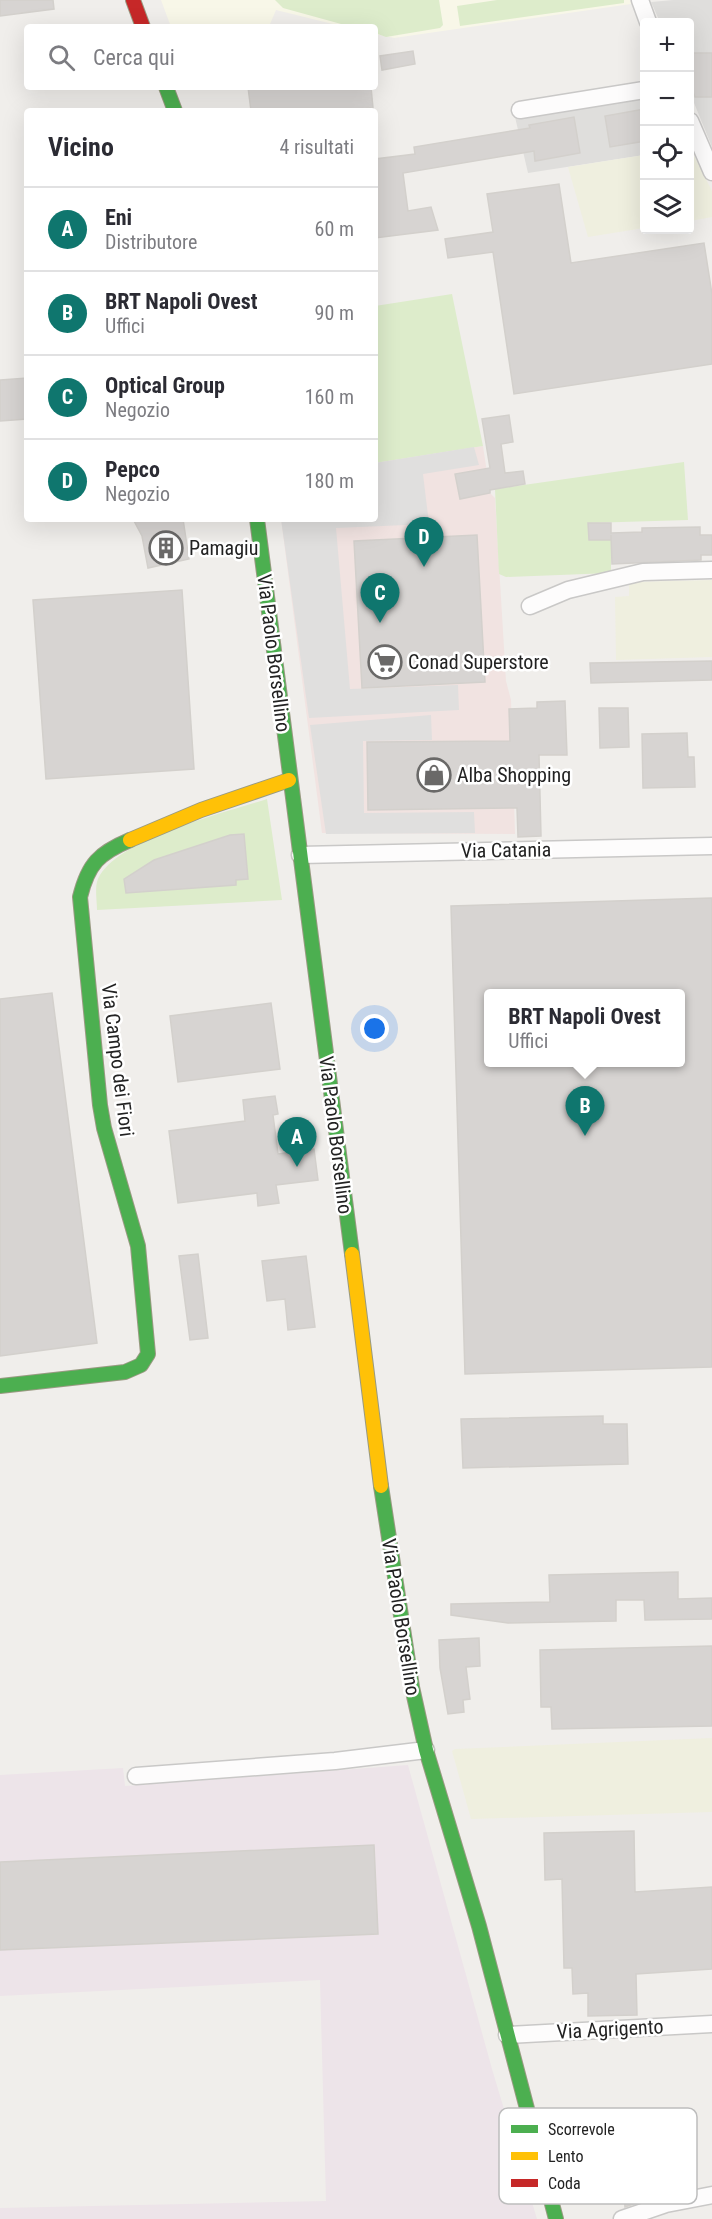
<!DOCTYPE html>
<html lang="it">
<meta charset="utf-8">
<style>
:root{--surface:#fff;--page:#f2f2f3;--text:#2b2b33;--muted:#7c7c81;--line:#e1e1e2;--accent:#0f766e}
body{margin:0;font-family:"Roboto Condensed",sans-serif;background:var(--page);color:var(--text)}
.controls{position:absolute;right:18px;top:18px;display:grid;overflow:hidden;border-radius:6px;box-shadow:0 6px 24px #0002}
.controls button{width:54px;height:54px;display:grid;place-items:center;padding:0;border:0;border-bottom:2px solid var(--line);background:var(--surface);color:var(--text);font:30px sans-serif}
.you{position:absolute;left:375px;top:1029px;width:21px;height:21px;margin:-15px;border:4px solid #fff;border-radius:50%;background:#1a73e8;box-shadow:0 0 0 9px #1a73e833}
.badge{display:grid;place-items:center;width:39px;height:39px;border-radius:50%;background:var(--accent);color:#fff;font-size:20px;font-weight:700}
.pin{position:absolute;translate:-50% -50px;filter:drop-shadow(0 2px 3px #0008)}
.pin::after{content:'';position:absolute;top:32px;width:21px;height:18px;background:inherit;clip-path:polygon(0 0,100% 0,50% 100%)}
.popup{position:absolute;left:484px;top:989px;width:201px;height:78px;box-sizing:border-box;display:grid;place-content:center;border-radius:6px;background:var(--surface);filter:drop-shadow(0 2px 4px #0005);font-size:20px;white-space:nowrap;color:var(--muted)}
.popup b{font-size:22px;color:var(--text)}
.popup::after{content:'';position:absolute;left:50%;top:100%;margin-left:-12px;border:12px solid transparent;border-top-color:var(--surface)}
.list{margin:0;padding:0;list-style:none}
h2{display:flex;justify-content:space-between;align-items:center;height:78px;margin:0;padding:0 24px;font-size:26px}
h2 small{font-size:20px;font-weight:400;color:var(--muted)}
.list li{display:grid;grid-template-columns:39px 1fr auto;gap:18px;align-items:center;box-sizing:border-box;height:84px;padding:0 24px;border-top:2px solid var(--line)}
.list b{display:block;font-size:22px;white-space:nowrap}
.list p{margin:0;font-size:20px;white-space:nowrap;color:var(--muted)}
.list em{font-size:20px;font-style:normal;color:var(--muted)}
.icon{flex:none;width:33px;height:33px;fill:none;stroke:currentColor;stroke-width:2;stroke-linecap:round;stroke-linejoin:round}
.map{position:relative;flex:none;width:712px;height:2219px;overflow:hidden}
.search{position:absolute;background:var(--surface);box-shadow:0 6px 24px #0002;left:24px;top:24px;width:354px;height:66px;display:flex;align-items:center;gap:15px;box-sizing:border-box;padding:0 21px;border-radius:6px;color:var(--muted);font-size:22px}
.panel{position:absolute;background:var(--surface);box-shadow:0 6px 24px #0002;left:24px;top:108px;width:354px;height:414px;border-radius:6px}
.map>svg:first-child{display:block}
.residential{fill:#dfdedc}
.commercial{fill:#f1e3e1}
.industrial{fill:#ede4e9}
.education{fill:#f8f7e8}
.farmland{fill:#efefdf}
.grass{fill:#ddeccb}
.parking{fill:#e0dfde}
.building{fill:#d7d4d2;stroke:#d3d0cc;stroke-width:1.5;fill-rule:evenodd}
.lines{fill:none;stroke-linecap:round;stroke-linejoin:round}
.street-casing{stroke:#c9c8c7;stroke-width:19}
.fast-casing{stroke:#999a82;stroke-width:16}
.slow-casing{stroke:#999a82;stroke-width:16}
.jam-casing{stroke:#999a82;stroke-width:16}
.street{stroke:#fdfcfc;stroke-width:16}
.fast{stroke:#4caf50;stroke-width:14}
.slow{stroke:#ffc107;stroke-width:14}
.jam{stroke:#c62828;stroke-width:14}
.labels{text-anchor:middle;stroke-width:5;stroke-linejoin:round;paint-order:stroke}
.poi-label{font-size:20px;fill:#222;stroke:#fff;text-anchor:start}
.street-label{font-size:20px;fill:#222;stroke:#fff}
.key{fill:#fff;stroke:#bdbdbd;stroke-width:1.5}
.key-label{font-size:16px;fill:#222}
</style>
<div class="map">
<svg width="712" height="2219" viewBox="0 0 712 2219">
<rect width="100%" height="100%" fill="#f0eeeb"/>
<path class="residential" d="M 673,0 L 712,0 L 712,147 L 690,93 L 690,22 L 660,22 L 651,2 Z
M 644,83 L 644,155 L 528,173 L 512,104 Z"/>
<path class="commercial" d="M 483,446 L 490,493 L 495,498 L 506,681 L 511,700 L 515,834 L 322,833 L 281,519 L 375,519 L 375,463 Z"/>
<path class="industrial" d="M 408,1765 L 492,2069 L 537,2219 L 0,2219 L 0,2208 L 326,2201 L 320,1980 L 0,1996 L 0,1775 L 123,1768 L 125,1786 Z"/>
<path class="education" d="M 161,0 L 630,0 L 631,4 L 394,38 L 375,34 L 375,27 L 345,27 L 276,10 L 270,24 L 257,27 L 171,27 Z"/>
<path class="farmland" d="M 690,148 L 712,191 L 712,217 L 690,221 Z
M 644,155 L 644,228 L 588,237 L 568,167 Z
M 712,580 L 712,657 L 616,660 L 615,597 L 629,596 L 629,582 Z
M 712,1738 L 712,1812 L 471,1819 L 452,1751 L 455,1749 Z"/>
<path class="grass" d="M 275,0 L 439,0 L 443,25 L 440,28 L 386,37 L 375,33 L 375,27 L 352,27 L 283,8 Z
M 497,0 L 624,0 L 624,3 L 460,26 L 457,6 Z
M 452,294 L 483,446 L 375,463 L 375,306 Z
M 684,462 L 688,520 L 588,523 L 589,540 L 611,540 L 611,573 L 506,577 L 499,574 L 495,489 Z
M 267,799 L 282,900 L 97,910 C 97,902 95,890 97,882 C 110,840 227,812 267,799 Z"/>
<path class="parking" d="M 474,447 L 479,465 L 423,474 L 429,524 L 336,528 L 350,689 L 458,685 L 459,710 L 309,718 L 281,519 L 375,519 L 375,463 Z
M 431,715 L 432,740 L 363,741 L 364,813 L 474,812 L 475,833 L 326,834 L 310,725 Z"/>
<path class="building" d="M 0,0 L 53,0 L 54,9 L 0,16 Z
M 413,51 L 415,64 L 382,70 L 380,56 Z
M 690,53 L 712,53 L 712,97 L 695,97 L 690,84 Z
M 248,87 L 371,87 L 373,108 L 340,111 L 251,111 Z
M 645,109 L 645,141 L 610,147 L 605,116 Z
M 574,117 L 580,153 L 535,161 L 534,151 L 403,173 L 408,211 L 431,207 L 438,230 L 375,238 L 375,159 L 415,154 L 414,147 L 530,128 L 529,125 Z
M 559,184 L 571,263 L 704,243 L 712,294 L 712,364 L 514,394 L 493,252 L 448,258 L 445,239 L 493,232 L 487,194 Z
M 27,378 L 27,419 L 0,421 L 0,380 Z
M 509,415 L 513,442 L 501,444 L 505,473 L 523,471 L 525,484 L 490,490 L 490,493 L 460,499 L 455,474 L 490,468 L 482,419 Z
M 133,519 L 183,519 L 189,559 L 148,568 L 142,536 Z
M 588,523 L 611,523 L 611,533 L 642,532 L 642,528 L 700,527 L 700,535 L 712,535 L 712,555 L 701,555 L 701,560 L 612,564 L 611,535 L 611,540 L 589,540 Z
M 477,535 L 485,682 L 362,688 L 354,541 Z
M 182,590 L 194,769 L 46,779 L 33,600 Z
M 712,661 L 712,680 L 591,683 L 590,663 Z
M 565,701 L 567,755 L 539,755 L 541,836 L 518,837 L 517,808 L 368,810 L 367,742 L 510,741 L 509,709 L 537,708 L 537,702 Z
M 599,708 L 628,708 L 629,747 L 600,748 Z
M 687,733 L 688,757 L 694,757 L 695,787 L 643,788 L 642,734 Z
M 244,834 L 248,879 L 236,880 L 236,885 L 126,893 L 124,879 L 154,860 L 230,835 Z
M 712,898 L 712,1367 L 465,1374 L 451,906 ZM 489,993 L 681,993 L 681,1062 L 489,1062 Z
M 52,993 L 97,1343 L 0,1356 L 0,999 Z
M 271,1003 L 280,1069 L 178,1082 L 170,1016 Z
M 275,1096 L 278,1114 L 273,1115 L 278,1154 L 314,1149 L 318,1180 L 276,1185 L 279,1203 L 258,1206 L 257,1193 L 178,1203 L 169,1131 L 245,1121 L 243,1100 Z
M 198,1254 L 208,1338 L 190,1340 L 179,1256 Z
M 306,1256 L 315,1327 L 288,1330 L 285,1299 L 267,1301 L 262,1261 Z
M 603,1416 L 603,1424 L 627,1424 L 628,1464 L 463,1468 L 461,1419 Z
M 678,1572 L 678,1599 L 712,1598 L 712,1619 L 645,1620 L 644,1600 L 616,1600 L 616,1621 L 508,1623 L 451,1615 L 451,1604 L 550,1602 L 549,1575 Z
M 479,1638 L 480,1666 L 466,1667 L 470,1699 L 463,1700 L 464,1712 L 448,1714 L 440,1668 L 439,1640 Z
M 712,1646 L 712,1726 L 552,1729 L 551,1707 L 541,1707 L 540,1650 Z
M 634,1831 L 635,1892 L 712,1887 L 712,1969 L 636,1974 L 637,2015 L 588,2016 L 588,1993 L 573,1994 L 572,1968 L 564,1968 L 562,1879 L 545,1880 L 544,1833 Z
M 374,1845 L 378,1934 L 0,1950 L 0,1862 Z
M 623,2144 L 649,2144 L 651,2198 L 625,2207 L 622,2168 L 576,2176 L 572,2155 Z"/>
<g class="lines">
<g class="street-casing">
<path id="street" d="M 640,0 L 648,22
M 520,110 L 644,90
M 690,121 L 712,172
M 530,606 L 568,590 L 643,572 L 712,570
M 300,855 L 712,846
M 136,1776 L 335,1761 L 426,1750
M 507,2035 L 712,2024
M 622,2219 L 666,2204 L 712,2195"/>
</g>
<g class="fast-casing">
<path id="fast" d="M 166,87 L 175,111
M 257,519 L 352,1254
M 0,1386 L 125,1372 L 141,1365 L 148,1354 L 138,1246 L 104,1128 L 100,1105 L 80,897 C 88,864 99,853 130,840
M 381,1486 L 412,1687 L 426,1750 L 479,1926 L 556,2219"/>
</g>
<g class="slow-casing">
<path id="slow" d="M 130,840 L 201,810 L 289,780
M 352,1254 L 381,1486"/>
</g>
<g class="jam-casing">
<path id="jam" d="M 133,0 L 143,27"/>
</g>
<use href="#street" class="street"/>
<use href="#fast" class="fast"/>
<use href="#slow" class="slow"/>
<use href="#jam" class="jam"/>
</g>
<defs>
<g id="building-ring" transform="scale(1.725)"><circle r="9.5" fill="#fff" stroke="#6a6968" stroke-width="1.5"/><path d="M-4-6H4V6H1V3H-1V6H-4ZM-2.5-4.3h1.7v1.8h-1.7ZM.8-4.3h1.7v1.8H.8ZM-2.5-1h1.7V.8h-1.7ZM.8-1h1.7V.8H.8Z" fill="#6a6968"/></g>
<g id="supermarket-ring" transform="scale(1.725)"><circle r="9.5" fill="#fff" stroke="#6a6968" stroke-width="1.5"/><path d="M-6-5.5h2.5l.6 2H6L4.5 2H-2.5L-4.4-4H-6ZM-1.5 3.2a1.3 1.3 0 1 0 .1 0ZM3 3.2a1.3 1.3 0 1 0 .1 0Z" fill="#6a6968"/></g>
<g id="shop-ring" transform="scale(1.725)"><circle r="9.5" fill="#fff" stroke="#6a6968" stroke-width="1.5"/><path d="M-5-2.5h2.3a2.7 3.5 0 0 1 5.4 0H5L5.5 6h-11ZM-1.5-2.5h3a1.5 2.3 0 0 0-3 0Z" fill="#6a6968"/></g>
</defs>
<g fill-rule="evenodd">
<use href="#building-ring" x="166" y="548"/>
<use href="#supermarket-ring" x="385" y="662"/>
<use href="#shop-ring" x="434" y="775"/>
</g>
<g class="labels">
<g class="poi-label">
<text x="189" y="555">Pamagiu</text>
<text x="408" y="669">Conad Superstore</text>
<text x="457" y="782">Alba Shopping</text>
</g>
<g class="street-label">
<text transform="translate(274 653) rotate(83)" y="7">Via Paolo Borsellino</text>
<text transform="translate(506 850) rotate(-1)" y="7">Via Catania</text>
<text transform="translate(118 1060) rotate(83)" y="7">Via Campo dei Fiori</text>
<text transform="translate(336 1135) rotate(83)" y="7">Via Paolo Borsellino</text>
<text transform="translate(401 1617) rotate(81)" y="7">Via Paolo Borsellino</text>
<text transform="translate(610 2029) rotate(-3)" y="7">Via Agrigento</text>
</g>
</g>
<rect x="499" y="2108" width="198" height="96" rx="9" class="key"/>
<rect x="511" y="2125" width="27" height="8" fill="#4caf50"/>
<rect x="511" y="2152" width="27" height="8" fill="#ffc107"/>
<rect x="511" y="2179" width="27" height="8" fill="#c62828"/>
<g class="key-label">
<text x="548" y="2135">Scorrevole</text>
<text x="548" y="2162">Lento</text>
<text x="548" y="2189">Coda</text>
</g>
</svg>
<div class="controls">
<button>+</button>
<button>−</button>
<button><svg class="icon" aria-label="locate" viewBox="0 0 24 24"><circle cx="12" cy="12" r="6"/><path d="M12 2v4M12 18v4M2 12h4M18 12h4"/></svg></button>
<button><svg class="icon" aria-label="layers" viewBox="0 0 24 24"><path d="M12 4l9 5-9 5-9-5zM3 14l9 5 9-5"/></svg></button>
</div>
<div class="you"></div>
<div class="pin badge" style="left:297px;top:1167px">A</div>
<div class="pin badge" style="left:585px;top:1136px">B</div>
<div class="popup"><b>BRT Napoli Ovest</b>Uffici</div>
<div class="pin badge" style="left:380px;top:623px">C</div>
<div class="pin badge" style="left:424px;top:567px">D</div>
<div class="search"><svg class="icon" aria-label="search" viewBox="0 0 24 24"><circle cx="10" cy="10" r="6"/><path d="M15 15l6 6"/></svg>Cerca qui</div>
<section class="panel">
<h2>Vicino<small>4 risultati</small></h2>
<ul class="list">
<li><span class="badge">A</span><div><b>Eni</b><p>Distributore</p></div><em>60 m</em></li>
<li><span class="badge">B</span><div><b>BRT Napoli Ovest</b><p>Uffici</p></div><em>90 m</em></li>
<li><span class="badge">C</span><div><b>Optical Group</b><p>Negozio</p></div><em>160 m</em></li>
<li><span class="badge">D</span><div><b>Pepco</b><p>Negozio</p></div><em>180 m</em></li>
</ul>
</section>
</div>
